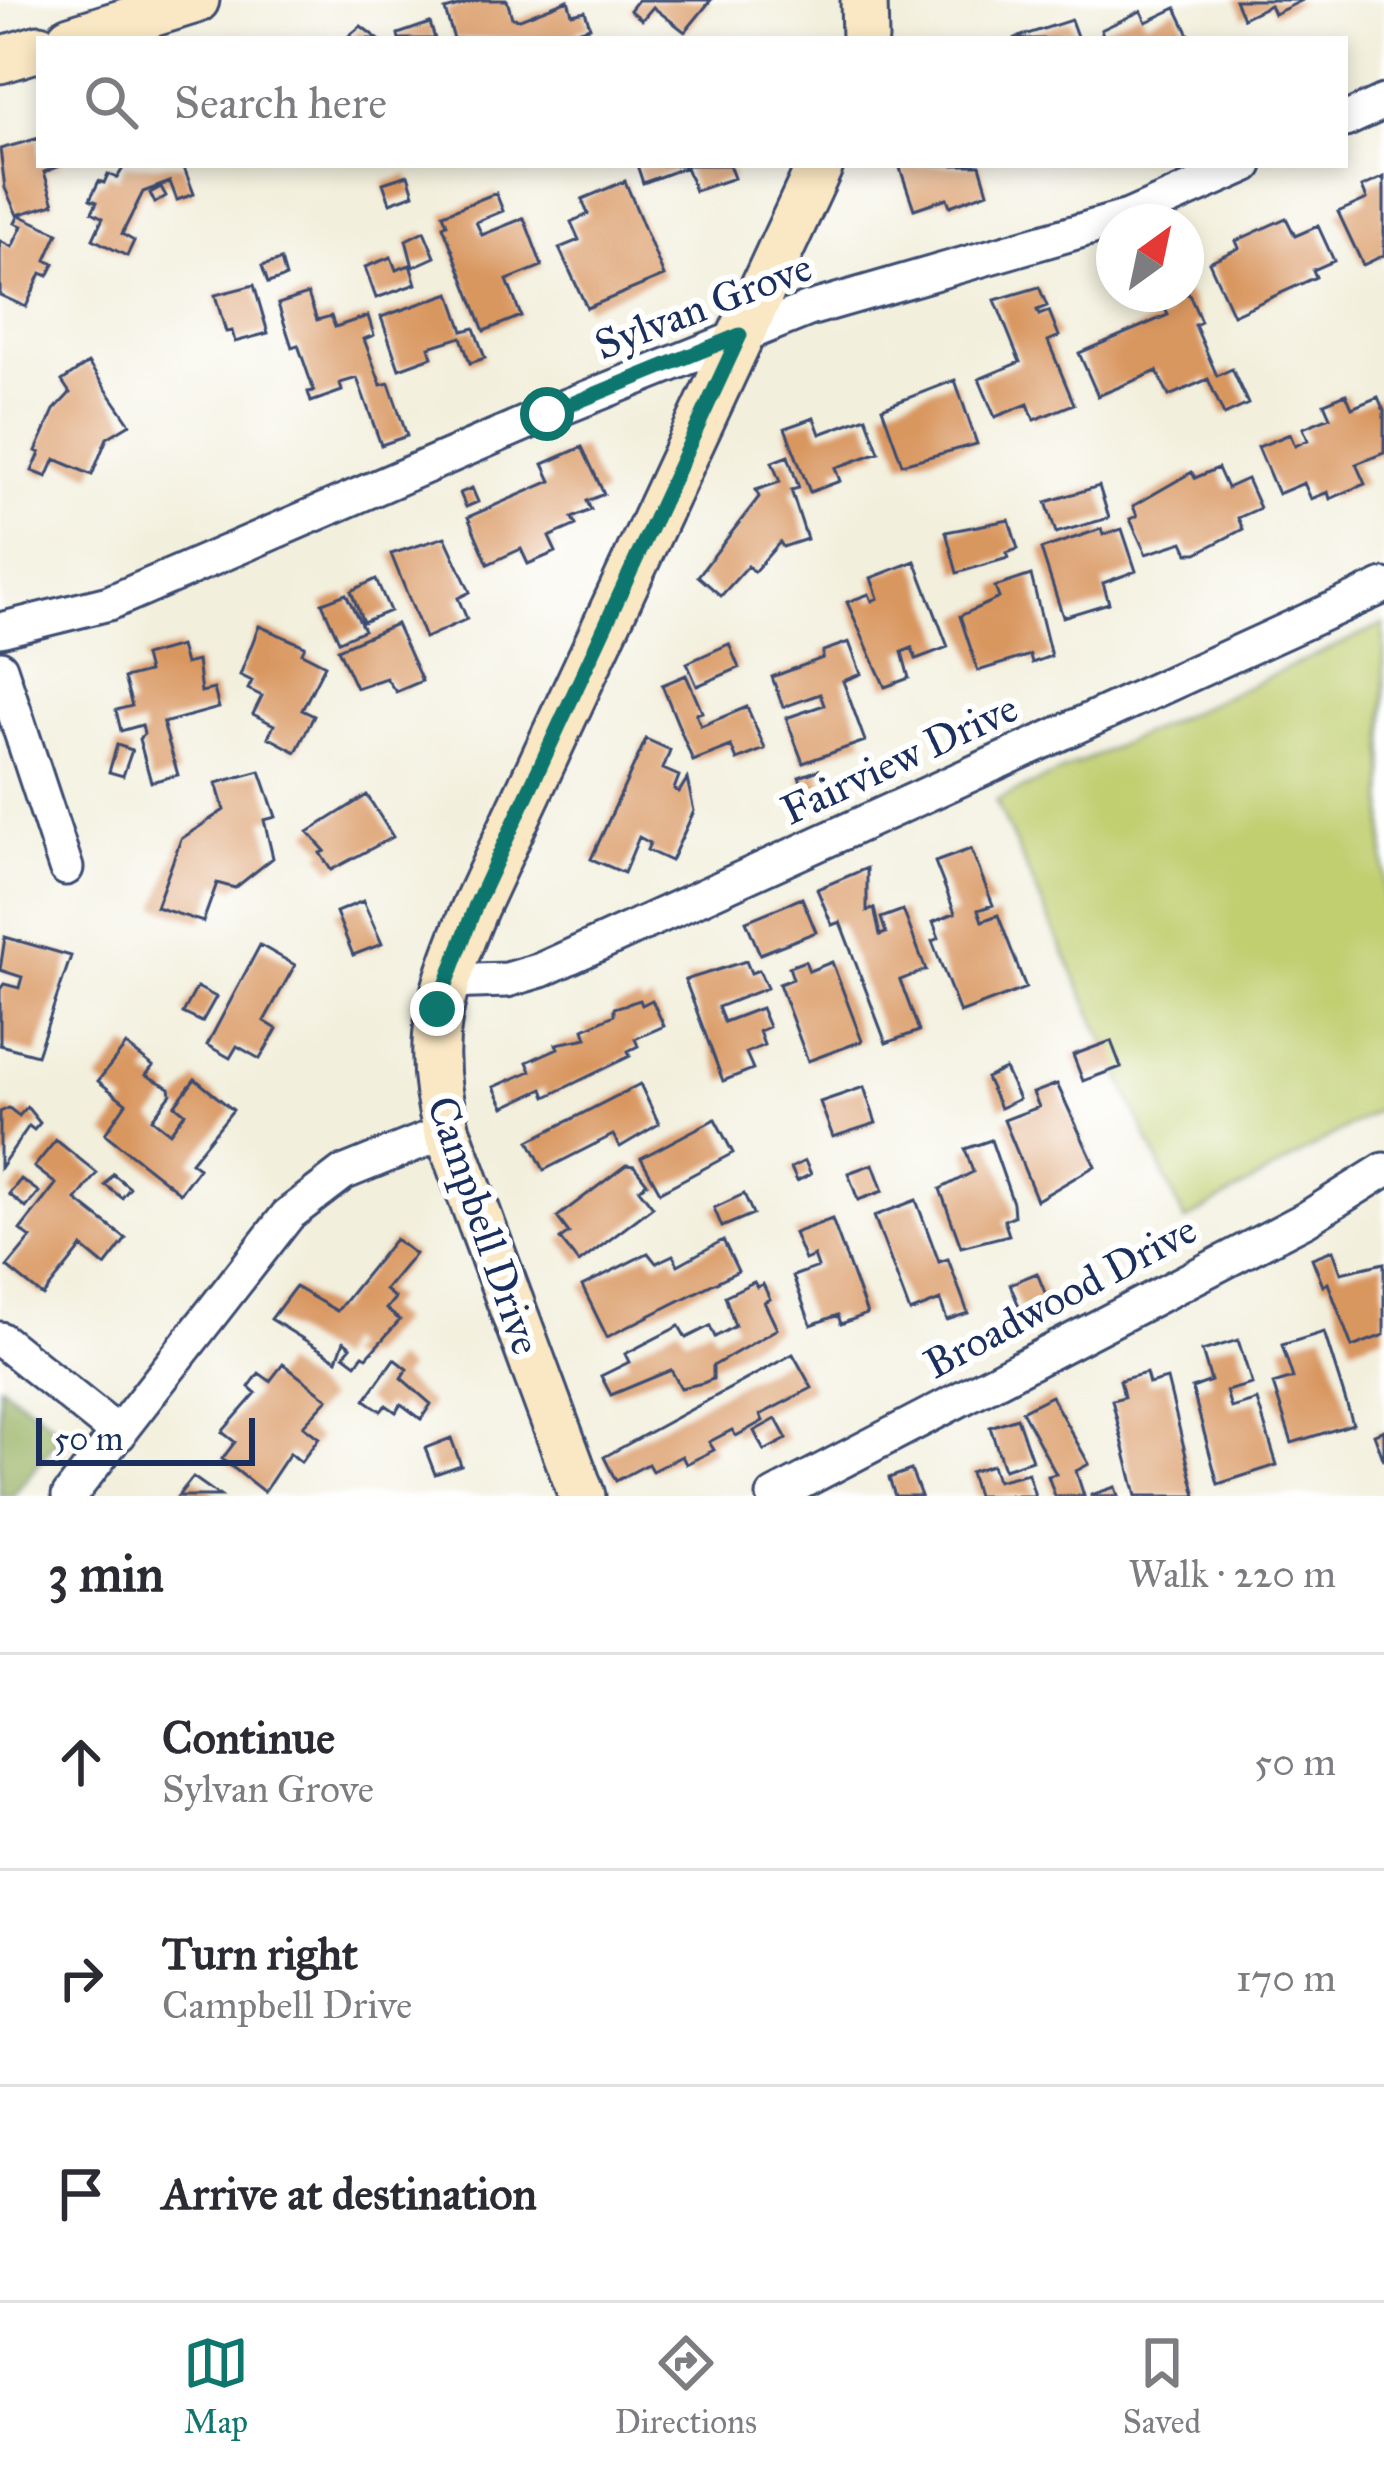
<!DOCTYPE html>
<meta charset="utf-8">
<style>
:root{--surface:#fff;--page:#f7f7f7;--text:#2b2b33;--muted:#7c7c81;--line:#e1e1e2;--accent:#0f766e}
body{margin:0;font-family:"IM FELL Great Primer",serif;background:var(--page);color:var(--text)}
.compass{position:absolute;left:1096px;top:204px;width:108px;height:108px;border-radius:50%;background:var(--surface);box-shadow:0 6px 18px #0003;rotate:33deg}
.scale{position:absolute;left:36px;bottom:30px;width:219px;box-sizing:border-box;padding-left:12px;border:6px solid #1b2f5e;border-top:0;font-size:33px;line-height:42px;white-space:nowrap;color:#1b2f5e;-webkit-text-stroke:9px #fff;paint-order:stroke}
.stop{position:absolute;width:36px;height:36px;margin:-27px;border:9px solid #0f766e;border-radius:50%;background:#fff}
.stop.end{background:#0f766e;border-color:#fff;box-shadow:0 3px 12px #0008}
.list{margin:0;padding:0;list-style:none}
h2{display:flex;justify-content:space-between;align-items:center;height:156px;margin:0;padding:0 48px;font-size:51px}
h2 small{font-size:39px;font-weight:400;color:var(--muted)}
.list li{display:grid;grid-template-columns:78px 1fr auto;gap:36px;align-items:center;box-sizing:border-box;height:216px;padding:0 48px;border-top:3px solid var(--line)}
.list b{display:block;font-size:45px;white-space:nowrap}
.list p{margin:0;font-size:39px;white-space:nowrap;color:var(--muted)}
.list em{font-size:39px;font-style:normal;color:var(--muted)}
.icon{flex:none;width:66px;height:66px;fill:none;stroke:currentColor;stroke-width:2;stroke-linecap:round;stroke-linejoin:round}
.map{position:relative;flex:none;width:1384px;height:1496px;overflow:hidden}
.search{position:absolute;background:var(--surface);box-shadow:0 6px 18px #0003;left:36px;right:36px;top:36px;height:132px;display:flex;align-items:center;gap:30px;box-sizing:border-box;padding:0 42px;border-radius:0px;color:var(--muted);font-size:45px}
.sheet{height:804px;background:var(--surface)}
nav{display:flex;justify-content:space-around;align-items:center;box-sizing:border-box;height:168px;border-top:3px solid var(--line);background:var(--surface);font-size:33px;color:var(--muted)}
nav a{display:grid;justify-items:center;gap:6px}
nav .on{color:var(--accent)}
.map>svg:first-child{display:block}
.green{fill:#c1cf71;stroke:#6e7f68;stroke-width:3}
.forest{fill:#98b263;stroke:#5a7060;stroke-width:3}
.building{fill:#d99761}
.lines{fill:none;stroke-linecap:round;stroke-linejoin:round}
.street-casing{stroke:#3b4c71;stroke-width:39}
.secondary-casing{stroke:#3b4c71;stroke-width:51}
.street{stroke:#fff;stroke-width:33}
.secondary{stroke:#fae7c3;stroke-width:45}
.route{stroke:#0f766e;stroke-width:15}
.labels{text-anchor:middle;stroke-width:12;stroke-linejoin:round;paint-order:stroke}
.street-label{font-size:42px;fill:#1b2f5e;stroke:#fff}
</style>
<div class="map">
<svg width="1384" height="1496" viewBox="0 0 1384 1496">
<rect width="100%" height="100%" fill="#fff"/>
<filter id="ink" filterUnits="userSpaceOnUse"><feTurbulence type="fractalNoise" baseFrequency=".00833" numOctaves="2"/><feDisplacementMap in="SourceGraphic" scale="24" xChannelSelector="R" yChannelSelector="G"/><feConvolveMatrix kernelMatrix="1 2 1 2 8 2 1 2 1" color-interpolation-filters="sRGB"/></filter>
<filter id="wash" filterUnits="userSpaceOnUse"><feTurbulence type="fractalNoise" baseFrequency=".004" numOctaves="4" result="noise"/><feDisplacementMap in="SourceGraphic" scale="48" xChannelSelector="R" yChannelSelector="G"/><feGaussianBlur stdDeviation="2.7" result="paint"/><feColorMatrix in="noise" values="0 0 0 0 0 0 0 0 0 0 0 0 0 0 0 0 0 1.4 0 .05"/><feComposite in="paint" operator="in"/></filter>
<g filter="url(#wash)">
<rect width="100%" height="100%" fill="#f2efdc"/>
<path class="green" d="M 1384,624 L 1384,1106 L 1185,1221 L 996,801 Z"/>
<path class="forest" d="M 0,1385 L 63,1432 L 13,1496 L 0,1496 Z"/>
<g id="blocks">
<path class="building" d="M 479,0 L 507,0 L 512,18 L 520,19 L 568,0 L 572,14 L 585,11 L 590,27 L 577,31 L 579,39 L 454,39 L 445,10 Z
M 638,0 L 711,0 L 685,32 L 653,7 L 642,20 L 630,10 Z
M 1235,0 L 1303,0 L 1274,14 L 1270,5 L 1243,18 Z
M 1176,8 L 1191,39 L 1105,39 L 1101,30 L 1141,11 L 1146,22 Z
M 1071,20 L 1078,39 L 1015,39 L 1015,38 Z
M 430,23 L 435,39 L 399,39 L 398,34 Z
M 361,26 L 378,39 L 345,39 Z
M 39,138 L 39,165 L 63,165 L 44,172 L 54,204 L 17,215 L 5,188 L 0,149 Z
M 125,165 L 183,165 L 194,194 L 177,200 L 170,182 L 143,192 L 122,234 L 134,241 L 127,256 L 93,239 L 103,218 L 92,212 L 97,202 L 90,199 L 99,181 L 104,183 L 108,174 L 117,178 Z
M 637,165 L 729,165 L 734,178 L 695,191 L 686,167 L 643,183 Z
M 899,165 L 980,165 L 988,192 L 950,206 L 947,198 L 914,209 Z
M 408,175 L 414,194 L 390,203 L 383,183 Z
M 1384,177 L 1384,255 L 1363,265 L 1338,212 L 1367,199 L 1362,187 Z
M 625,181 L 664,276 L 587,308 L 559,248 L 579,240 L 571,222 L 588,214 L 582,199 Z
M 161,187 L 166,196 L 155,203 L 150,193 Z
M 496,193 L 503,211 L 476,222 L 482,235 L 524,218 L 542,266 L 507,280 L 521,316 L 484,331 L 443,226 L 447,224 L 443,214 Z
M 19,215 L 58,233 L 46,260 L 54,264 L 48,276 L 41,273 L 26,307 L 0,295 L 0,241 L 12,247 L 22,226 L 15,223 Z
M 1286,218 L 1295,236 L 1318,226 L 1334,261 L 1313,270 L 1316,277 L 1233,315 L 1209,262 L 1239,248 L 1236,241 Z
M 424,231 L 435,257 L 413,267 L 406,240 Z
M 391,257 L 396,270 L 410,265 L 416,284 L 376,298 L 365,267 Z
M 281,260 L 286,277 L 268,283 L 262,266 Z
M 254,285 L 268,333 L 235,342 L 232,331 L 226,332 L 215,295 Z
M 1039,287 L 1047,306 L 1037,310 L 1039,315 L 1049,311 L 1059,336 L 1048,341 L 1074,404 L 1034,420 L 1028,404 L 995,417 L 979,379 L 1020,362 L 995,300 Z
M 450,293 L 463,331 L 474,328 L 485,358 L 470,363 L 461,337 L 429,347 L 432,357 L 399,369 L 381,317 Z
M 308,294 L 317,320 L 331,316 L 335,327 L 368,316 L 374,335 L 364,339 L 381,385 L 389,383 L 407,436 L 381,445 L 357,378 L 340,383 L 342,391 L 311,402 L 308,392 L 314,391 L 298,345 L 292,347 L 278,304 Z
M 1159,294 L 1189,294 L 1201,322 L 1195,325 L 1217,376 L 1232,369 L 1248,404 L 1224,415 L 1208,379 L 1169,396 L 1157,371 L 1098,396 L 1079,353 L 1168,315 Z
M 88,363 L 130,424 L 107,438 L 92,475 L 55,459 L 47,477 L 32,471 L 40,453 L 36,451 L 54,410 L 70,393 L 62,381 Z
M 955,380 L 977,444 L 902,464 L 882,408 Z
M 1346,394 L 1352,408 L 1378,397 L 1384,411 L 1384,453 L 1356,464 L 1365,484 L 1330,499 L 1328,492 L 1311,499 L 1304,483 L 1278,494 L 1258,447 L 1290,434 L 1295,446 L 1308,440 L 1303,428 L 1330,417 L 1324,403 Z
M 866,417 L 879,452 L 835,468 L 840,481 L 810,492 L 785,428 L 814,418 L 820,434 Z
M 582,447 L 604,494 L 587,501 L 591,510 L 572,518 L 576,525 L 549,537 L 556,552 L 528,564 L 521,549 L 488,564 L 468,517 L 551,481 L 543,464 Z
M 788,456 L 799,488 L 791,490 L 807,539 L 783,547 L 780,542 L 754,572 L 748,566 L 721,596 L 698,576 L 759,497 L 756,490 L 780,482 L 772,462 Z
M 1218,468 L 1227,488 L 1247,479 L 1260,508 L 1238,518 L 1243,529 L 1197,553 L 1188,553 L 1183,542 L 1146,554 L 1130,519 L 1137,516 L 1133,506 L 1192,472 L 1195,478 Z
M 1099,486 L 1109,518 L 1056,533 L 1046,502 Z
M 472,488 L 478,502 L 466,507 L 460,493 Z
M 1009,520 L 1018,549 L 1006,553 L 1008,558 L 957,573 L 946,532 Z
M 1101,529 L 1103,535 L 1122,529 L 1136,571 L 1103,583 L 1109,603 L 1063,617 L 1041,549 Z
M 445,537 L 470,592 L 458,598 L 467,619 L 425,638 L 391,554 Z
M 915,561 L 948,647 L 916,659 L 912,648 L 902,652 L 909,678 L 885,687 L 847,602 L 869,594 L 872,601 L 878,598 L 871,578 Z
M 1031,575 L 1051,656 L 1032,663 L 1030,655 L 978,671 L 960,616 L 999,598 L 995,587 Z
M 376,579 L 390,611 L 363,622 L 351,591 Z
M 346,594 L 364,630 L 339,641 L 322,603 Z
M 396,624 L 422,681 L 396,692 L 386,678 L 356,688 L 338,649 Z
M 259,626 L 305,646 L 302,653 L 325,665 L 302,710 L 314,716 L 296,752 L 268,737 L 274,725 L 253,714 L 262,696 L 248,689 L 252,681 L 240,675 Z
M 849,642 L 861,674 L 843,681 L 865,741 L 803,763 L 786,718 L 824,705 L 820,694 L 783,707 L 772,677 L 823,658 L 823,651 Z
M 729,644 L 739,668 L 697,686 L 687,663 Z
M 180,646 L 185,664 L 197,661 L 201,692 L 214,689 L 219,708 L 163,723 L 178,775 L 151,782 L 139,739 L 144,734 L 142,725 L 121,731 L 116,710 L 132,706 L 124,678 L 148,672 L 144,656 Z
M 686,675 L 702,712 L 696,714 L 701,726 L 747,707 L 765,749 L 737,760 L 731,746 L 693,761 L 662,685 Z
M 646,739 L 670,750 L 663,769 L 679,776 L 674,789 L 679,792 L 687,779 L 694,811 L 671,861 L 647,850 L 650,843 L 639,837 L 624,873 L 591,859 Z
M 117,745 L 132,750 L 123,776 L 109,772 Z
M 819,770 L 827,794 L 808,801 L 799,777 Z
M 260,771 L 276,817 L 264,820 L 273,858 L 235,888 L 217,883 L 203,922 L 156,907 L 181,839 L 224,810 L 216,783 Z
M 367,795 L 393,837 L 331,870 L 320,853 L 325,851 L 308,832 Z
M 971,849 L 993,905 L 978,910 L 982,921 L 998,915 L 1026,988 L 960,1013 L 932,941 L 939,938 L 933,922 L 955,913 L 935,862 Z
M 867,868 L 867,911 L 874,908 L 880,935 L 886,933 L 881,918 L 903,910 L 926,970 L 900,980 L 919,1031 L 886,1043 L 840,922 L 832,925 L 817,889 Z
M 802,898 L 816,932 L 760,954 L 746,921 Z
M 363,901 L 382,944 L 353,955 L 336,912 Z
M 5,937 L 71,956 L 37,1055 L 0,1045 L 0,989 L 4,984 L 19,988 L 22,977 L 0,970 Z
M 260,945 L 295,965 L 264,1021 L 277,1029 L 260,1059 L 237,1046 L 230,1058 L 207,1045 Z
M 746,961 L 751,973 L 759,970 L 767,988 L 718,1007 L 724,1022 L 761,1008 L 769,1027 L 759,1031 L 764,1045 L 746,1053 L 753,1069 L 723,1081 L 685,980 Z
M 805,961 L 809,971 L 832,962 L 862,1041 L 808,1061 L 779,984 L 793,979 L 789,967 Z
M 197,987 L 216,997 L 202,1022 L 183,1013 Z
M 640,1000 L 642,1005 L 652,1000 L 664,1026 L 635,1039 L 638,1046 L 628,1051 L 630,1056 L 546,1097 L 543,1089 L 504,1107 L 494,1087 L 531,1071 L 527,1062 L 558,1048 L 556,1044 L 587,1038 L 584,1029 L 614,1015 L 614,1008 Z
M 1111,1041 L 1121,1067 L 1083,1081 L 1073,1055 Z
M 126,1045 L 153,1066 L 146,1075 L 170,1088 L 171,1094 L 152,1119 L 170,1133 L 185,1113 L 175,1105 L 195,1079 L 233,1110 L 191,1162 L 199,1168 L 180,1193 L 105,1134 L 126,1103 L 98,1081 Z
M 1005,1069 L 1019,1099 L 1000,1108 L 986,1078 Z
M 640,1084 L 659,1124 L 620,1147 L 613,1135 L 544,1170 L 529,1141 Z
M 1057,1084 L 1095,1166 L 1037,1200 L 1004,1120 L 1039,1107 L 1033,1093 Z
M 864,1087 L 876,1123 L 833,1137 L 820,1102 Z
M 27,1107 L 40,1123 L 34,1130 L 29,1126 L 0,1168 L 0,1112 L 9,1108 L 19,1116 Z
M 715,1119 L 733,1153 L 660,1192 L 641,1158 Z
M 56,1140 L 97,1173 L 76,1200 L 126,1239 L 105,1266 L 82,1247 L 43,1296 L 7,1267 L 31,1238 L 20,1230 L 56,1184 L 34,1167 Z
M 991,1140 L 1013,1203 L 1014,1216 L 1004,1220 L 1009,1235 L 961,1247 L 940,1189 L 973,1172 L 965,1149 Z
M 805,1161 L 811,1174 L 797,1181 L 791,1168 Z
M 873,1164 L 883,1191 L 858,1200 L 848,1173 Z
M 626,1165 L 634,1166 L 647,1183 L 639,1189 L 653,1207 L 579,1263 L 560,1239 L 569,1233 L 557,1217 Z
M 113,1174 L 130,1188 L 122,1198 L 105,1185 Z
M 21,1179 L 39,1192 L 26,1208 L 9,1194 Z
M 744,1194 L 753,1214 L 722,1227 L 714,1208 Z
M 916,1200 L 939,1262 L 948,1259 L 968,1313 L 947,1320 L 940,1300 L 910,1312 L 874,1216 Z
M 832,1219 L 867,1314 L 841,1324 L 838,1315 L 811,1325 L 793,1276 L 818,1267 L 814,1256 L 805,1260 L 794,1233 Z
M 395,1239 L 415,1254 L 385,1290 L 395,1298 L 386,1309 L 400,1320 L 367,1357 L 363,1355 L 356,1364 L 344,1355 L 351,1347 L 344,1341 L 337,1360 L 271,1319 L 295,1287 L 337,1311 Z
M 723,1240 L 738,1271 L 607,1337 L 582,1286 L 648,1253 L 656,1263 L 673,1255 L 678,1265 Z
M 1333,1250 L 1341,1273 L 1384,1263 L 1384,1335 L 1352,1347 L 1328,1283 L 1323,1286 L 1312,1258 Z
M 1037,1273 L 1048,1300 L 1021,1311 L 1010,1284 Z
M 754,1282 L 757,1287 L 763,1284 L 770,1299 L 764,1302 L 777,1329 L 713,1366 L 713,1379 L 703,1383 L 681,1388 L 671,1370 L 611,1395 L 601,1376 L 629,1362 L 625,1354 L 679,1326 L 686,1338 L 710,1326 L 715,1337 L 735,1326 L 725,1296 Z
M 1324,1332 L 1353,1424 L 1292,1443 L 1273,1384 L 1293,1378 L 1282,1345 Z
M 1238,1340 L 1252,1384 L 1226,1391 L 1231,1408 L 1257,1400 L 1277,1465 L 1218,1484 L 1192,1388 L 1211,1381 L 1202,1351 Z
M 793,1354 L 812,1388 L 760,1415 L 763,1421 L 736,1436 L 732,1430 L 709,1442 L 714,1450 L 686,1464 L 682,1456 L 652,1471 L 648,1464 L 616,1481 L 604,1457 Z
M 394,1359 L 407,1369 L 401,1378 L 431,1404 L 421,1419 L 401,1404 L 396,1412 L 386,1405 L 381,1411 L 365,1400 Z
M 283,1364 L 328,1399 L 303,1426 L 319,1438 L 301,1462 L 290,1453 L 264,1492 L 222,1459 L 235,1442 L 222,1432 L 256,1393 L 249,1387 L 259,1373 L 270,1381 Z
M 1146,1373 L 1149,1384 L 1167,1379 L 1196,1496 L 1136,1496 L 1112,1400 L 1124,1397 L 1120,1380 Z
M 1051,1396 L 1089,1464 L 1076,1471 L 1084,1496 L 1055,1496 L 1048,1476 L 1056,1474 L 1022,1411 Z
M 1017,1418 L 1032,1460 L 1004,1469 L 990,1427 Z
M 776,1419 L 787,1439 L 764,1451 L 754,1431 Z
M 1384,1430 L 1384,1461 L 1374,1434 Z
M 451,1438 L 461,1465 L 435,1474 L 425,1448 Z
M 992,1465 L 997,1481 L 1028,1473 L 1035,1496 L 977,1496 L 970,1472 Z
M 911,1470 L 921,1496 L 895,1496 L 889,1478 Z
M 193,1477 L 220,1496 L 178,1496 Z
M 1115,1487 L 1118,1496 L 1091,1496 L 1091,1495 Z"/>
</g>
</g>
<g filter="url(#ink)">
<use href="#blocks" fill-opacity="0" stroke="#3b4c71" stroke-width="3"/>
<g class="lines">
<g class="street-casing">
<path id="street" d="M 1345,120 L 1384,102
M 0,630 L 109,603 L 547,414 L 809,309 L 1128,217 L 1246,165
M 0,668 L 66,868
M 444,982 L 507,980 L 541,970 L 1384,586
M 0,1339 L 119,1434
M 69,1496 L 288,1215 L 343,1173 L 447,1131
M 774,1496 L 1306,1219 L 1384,1170"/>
</g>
<g class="secondary-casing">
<path id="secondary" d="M 864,0 L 865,39
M 70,39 L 196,0
M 0,60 L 39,48
M 582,1496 L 447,1131 C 422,1042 441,989 475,907 L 820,165"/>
</g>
<use href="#street" class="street"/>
<use href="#secondary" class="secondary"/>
</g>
</g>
<g class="lines" filter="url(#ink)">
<path class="route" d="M 437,1009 L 475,907 L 740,335 L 547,414"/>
</g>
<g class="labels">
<g class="street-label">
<text transform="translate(703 305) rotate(-21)" y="15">Sylvan Grove</text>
<text transform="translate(899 758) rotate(-25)" y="15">Fairview Drive</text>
<text transform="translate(485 1225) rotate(71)" y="15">Campbell Drive</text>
<text transform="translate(1060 1296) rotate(-28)" y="15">Broadwood Drive</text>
</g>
</g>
</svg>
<svg class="compass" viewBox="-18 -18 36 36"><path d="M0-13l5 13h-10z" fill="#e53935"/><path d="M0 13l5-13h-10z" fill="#7c7c81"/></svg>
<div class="scale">50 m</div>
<div class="stop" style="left:547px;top:414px"></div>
<div class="stop end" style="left:437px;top:1009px"></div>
<div class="search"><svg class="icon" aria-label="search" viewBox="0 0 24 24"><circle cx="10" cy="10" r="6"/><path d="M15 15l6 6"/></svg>Search here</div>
</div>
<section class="sheet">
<h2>3 min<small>Walk · 220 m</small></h2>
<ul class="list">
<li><svg class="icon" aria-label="ahead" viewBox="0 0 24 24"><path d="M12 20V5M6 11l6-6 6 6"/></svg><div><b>Continue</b><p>Sylvan Grove</p></div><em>50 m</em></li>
<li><svg class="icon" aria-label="right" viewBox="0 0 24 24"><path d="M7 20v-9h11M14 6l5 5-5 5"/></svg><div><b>Turn right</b><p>Campbell Drive</p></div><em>170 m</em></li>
<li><svg class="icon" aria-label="arrive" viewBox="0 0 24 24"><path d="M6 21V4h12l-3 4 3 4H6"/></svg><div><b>Arrive at destination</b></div></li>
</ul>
</section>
<nav>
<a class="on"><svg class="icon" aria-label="map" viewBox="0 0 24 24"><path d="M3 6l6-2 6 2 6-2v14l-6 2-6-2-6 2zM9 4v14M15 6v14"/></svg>Map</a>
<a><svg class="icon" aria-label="directions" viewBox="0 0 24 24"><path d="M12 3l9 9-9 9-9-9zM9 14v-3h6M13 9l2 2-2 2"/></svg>Directions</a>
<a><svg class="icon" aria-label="saved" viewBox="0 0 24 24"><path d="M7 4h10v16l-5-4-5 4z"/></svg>Saved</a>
</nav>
